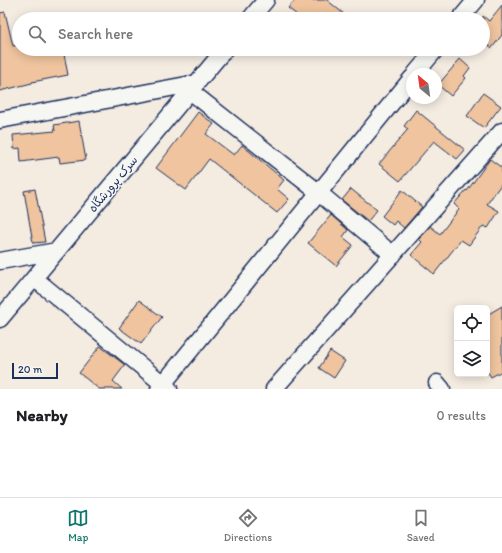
<!DOCTYPE html>
<meta charset="utf-8">
<style>
:root{--surface:#fff;--page:#f2f2f2;--text:#202124;--muted:#757577;--line:#e0e0e0;--accent:#0f766e}
body{margin:0;font-family:Itim,"Playpen Sans Arabic",sans-serif;background:var(--page);color:var(--text)}
.controls{position:absolute;right:12px;bottom:12px;display:grid;overflow:hidden;border-radius:6px;box-shadow:0 2px 10px #0003}
.controls button{width:36px;height:36px;display:grid;place-items:center;padding:0;border:0;border-bottom:1px solid var(--line);background:var(--surface);color:var(--text);font:20px sans-serif}
.compass{position:absolute;left:406px;top:68px;width:36px;height:36px;border-radius:50%;background:var(--surface);box-shadow:0 2px 10px #0003;rotate:331deg}
.scale{position:absolute;left:12px;bottom:10px;width:46px;box-sizing:border-box;padding-left:4px;border:2px solid #1b2f5e;border-top:0;font-size:11px;line-height:14px;white-space:nowrap;color:#1b2f5e;-webkit-text-stroke:3px #f6f6f2;paint-order:stroke}
.list{margin:0;padding:0;list-style:none}
h2{display:flex;justify-content:space-between;align-items:center;height:52px;margin:0;padding:0 16px;font-size:17px}
h2 small{font-size:13px;font-weight:400;color:var(--muted)}
.icon{flex:none;width:22px;height:22px;fill:none;stroke:currentColor;stroke-width:2;stroke-linecap:round;stroke-linejoin:round}
.map{position:relative;flex:none;width:502px;height:389px;overflow:hidden}
.search{position:absolute;background:var(--surface);box-shadow:0 2px 10px #0003;left:12px;right:12px;top:12px;height:44px;display:flex;align-items:center;gap:10px;box-sizing:border-box;padding:0 14px;border-radius:22px;color:var(--muted);font-size:15px}
.sheet{height:108px;background:var(--surface)}
nav{display:flex;justify-content:space-around;align-items:center;box-sizing:border-box;height:56px;border-top:1px solid var(--line);background:var(--surface);font-size:11px;color:var(--muted)}
nav a{display:grid;justify-items:center;gap:2px}
nav .on{color:var(--accent)}
.map>svg:first-child{display:block}
.building{fill:#efc49e;stroke:#1b2f5e}
.lines{fill:none;stroke-linecap:round;stroke-linejoin:round}
.minor-casing{stroke:#1b2f5e;stroke-width:19}
.minor{stroke:#f6f6f2;stroke-width:16}
.labels{text-anchor:middle;stroke-width:3;stroke-linejoin:round;paint-order:stroke}
.street-label{font-size:12px;fill:#1b2f5e;stroke:#f6f6f2}
</style>
<div class="map">
<svg width="502" height="389" viewBox="0 0 502 389">
<rect width="100%" height="100%" fill="#f5ece1"/>
<filter id="ink" filterUnits="userSpaceOnUse"><feTurbulence type="fractalNoise" baseFrequency=".025" numOctaves="2"/><feDisplacementMap in="SourceGraphic" scale="8" xChannelSelector="R" yChannelSelector="G"/><feConvolveMatrix kernelMatrix="1 2 1 2 8 2 1 2 1" color-interpolation-filters="sRGB"/></filter>
<g filter="url(#ink)">
<path class="building" d="M 295,0 L 327,0 L 350,19 L 302,19 L 288,8 Z
M 502,5 L 502,35 L 492,48 L 483,41 L 483,16 L 489,21 Z
M 5,12 L 13,46 L 18,45 L 19,49 L 63,49 L 68,75 L 32,82 L 32,83 L 0,91 L 0,13 Z
M 460,59 L 470,68 L 464,76 L 466,78 L 451,96 L 438,85 Z
M 483,93 L 501,106 L 484,128 L 467,116 Z
M 416,110 L 465,150 L 457,159 L 434,141 L 400,181 L 379,164 L 408,129 L 404,126 Z
M 198,112 L 214,124 L 206,134 L 234,155 L 242,145 L 284,180 L 277,189 L 289,199 L 277,213 L 209,159 L 186,190 L 156,168 Z
M 79,121 L 86,160 L 60,163 L 59,157 L 21,162 L 20,148 L 14,149 L 13,135 L 55,131 L 54,125 Z
M 490,159 L 502,168 L 502,183 L 487,204 L 499,211 L 488,228 L 483,226 L 469,245 L 461,240 L 434,274 L 411,255 L 422,242 L 419,239 L 430,226 L 440,234 L 459,209 L 454,204 L 466,190 L 467,191 Z
M 35,189 L 45,242 L 33,243 L 24,191 Z
M 351,189 L 377,210 L 368,221 L 342,200 Z
M 402,190 L 422,207 L 404,228 L 396,221 L 393,225 L 382,216 Z
M 331,215 L 348,230 L 343,237 L 353,245 L 336,266 L 308,243 Z
M 139,300 L 162,317 L 141,344 L 119,328 Z
M 502,306 L 502,371 L 491,377 L 487,371 L 487,315 Z
M 100,346 L 125,365 L 113,381 L 122,389 L 99,389 L 79,373 Z
M 330,351 L 345,361 L 334,378 L 319,368 Z"/>
<g class="lines">
<g class="minor-casing">
<path id="minor" d="M 250,19 L 266,0
M 460,19 L 476,0
M 415,74 L 436,49
M 190,91 L 318,192 L 393,255
M 0,120 L 197,83
M 0,261 L 57,251
M 34,278 L 169,389
M 0,319 L 225,49
M 437,383 L 442,389
M 159,389 L 412,78
M 274,389 L 502,131"/>
</g>
<use href="#minor" class="minor"/>
</g>
</g>
<g class="labels">
<g class="street-label">
<text transform="translate(113 184) rotate(-50)" y="4">سرک پرورشگاه</text>
</g>
</g>
</svg>
<div class="controls">
<button><svg class="icon" aria-label="locate" viewBox="0 0 24 24"><circle cx="12" cy="12" r="6"/><path d="M12 2v4M12 18v4M2 12h4M18 12h4"/></svg></button>
<button><svg class="icon" aria-label="layers" viewBox="0 0 24 24"><path d="M12 4l9 5-9 5-9-5zM3 14l9 5 9-5"/></svg></button>
</div>
<svg class="compass" viewBox="-18 -18 36 36"><path d="M0-13l5 13h-10z" fill="#e53935"/><path d="M0 13l5-13h-10z" fill="#757577"/></svg>
<div class="scale">20 m</div>
<div class="search"><svg class="icon" aria-label="search" viewBox="0 0 24 24"><circle cx="10" cy="10" r="6"/><path d="M15 15l6 6"/></svg>Search here</div>
</div>
<section class="sheet">
<h2>Nearby<small>0 results</small></h2>
<ul class="list">
</ul>
</section>
<nav>
<a class="on"><svg class="icon" aria-label="map" viewBox="0 0 24 24"><path d="M3 6l6-2 6 2 6-2v14l-6 2-6-2-6 2zM9 4v14M15 6v14"/></svg>Map</a>
<a><svg class="icon" aria-label="directions" viewBox="0 0 24 24"><path d="M12 3l9 9-9 9-9-9zM9 14v-3h6M13 9l2 2-2 2"/></svg>Directions</a>
<a><svg class="icon" aria-label="saved" viewBox="0 0 24 24"><path d="M7 4h10v16l-5-4-5 4z"/></svg>Saved</a>
</nav>
